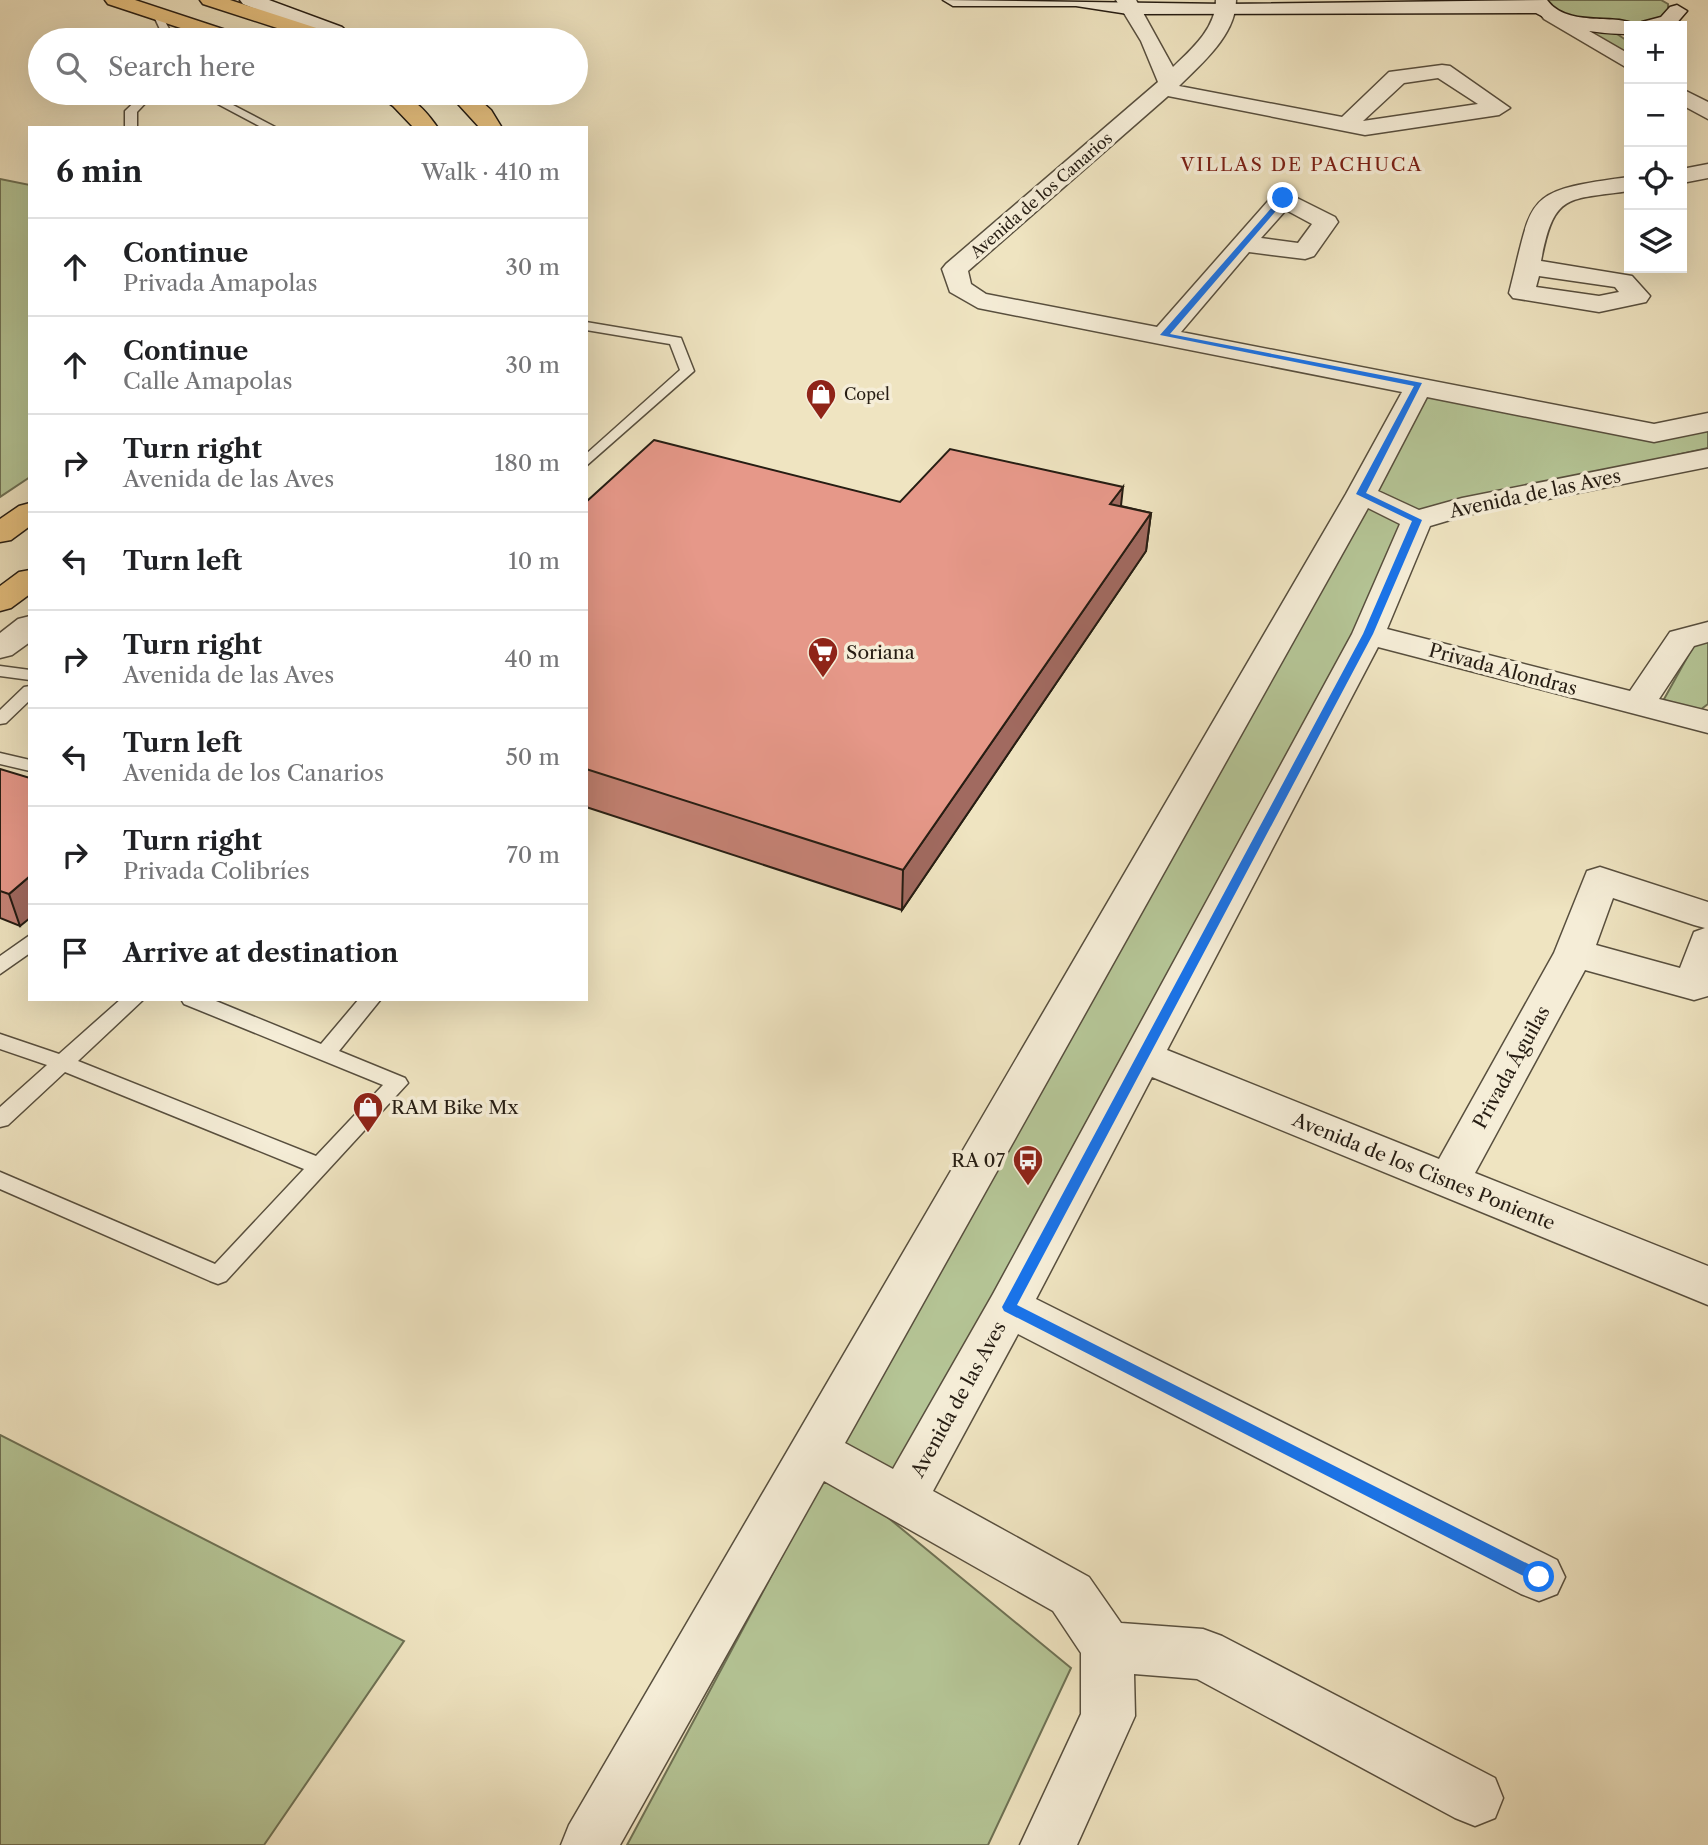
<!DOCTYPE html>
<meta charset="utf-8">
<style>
:root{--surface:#fff;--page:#f2f2f2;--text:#202124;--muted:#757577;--line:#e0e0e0}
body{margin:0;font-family:"Libre Caslon Text",serif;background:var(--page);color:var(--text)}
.controls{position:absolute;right:21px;top:21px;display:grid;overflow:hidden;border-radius:0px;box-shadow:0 7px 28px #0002}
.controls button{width:63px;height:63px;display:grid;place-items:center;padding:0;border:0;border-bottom:2px solid var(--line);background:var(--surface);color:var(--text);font:35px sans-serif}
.stop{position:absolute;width:21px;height:21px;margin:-16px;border:5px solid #1a73e8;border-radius:50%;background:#fff}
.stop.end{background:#1a73e8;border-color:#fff;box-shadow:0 2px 7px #0008}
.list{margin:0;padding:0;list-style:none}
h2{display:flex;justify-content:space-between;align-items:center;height:91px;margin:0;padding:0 28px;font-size:30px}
h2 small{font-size:23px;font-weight:400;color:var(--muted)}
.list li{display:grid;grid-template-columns:46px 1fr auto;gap:21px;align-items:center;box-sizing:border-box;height:98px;padding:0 28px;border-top:2px solid var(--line)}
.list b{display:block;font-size:26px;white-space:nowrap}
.list p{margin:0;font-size:23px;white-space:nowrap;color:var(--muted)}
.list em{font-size:23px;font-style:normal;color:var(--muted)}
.icon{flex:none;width:38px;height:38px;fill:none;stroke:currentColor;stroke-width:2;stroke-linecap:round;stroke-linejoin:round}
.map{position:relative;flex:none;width:1708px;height:1845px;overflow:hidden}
.search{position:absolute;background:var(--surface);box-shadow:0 7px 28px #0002;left:28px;top:28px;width:560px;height:77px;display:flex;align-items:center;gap:18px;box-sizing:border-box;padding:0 24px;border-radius:38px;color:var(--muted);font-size:26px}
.panel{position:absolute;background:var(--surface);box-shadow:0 7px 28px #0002;left:28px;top:126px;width:560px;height:875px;border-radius:0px}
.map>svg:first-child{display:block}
.green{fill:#b5c596;stroke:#6e7154;stroke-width:2}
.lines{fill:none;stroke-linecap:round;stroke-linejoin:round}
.service-casing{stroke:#584f3e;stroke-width:3}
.minor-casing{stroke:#584f3e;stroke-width:3}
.secondary-casing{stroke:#261d13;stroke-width:3}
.primary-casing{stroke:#261d13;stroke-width:3}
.service{fill:#f5edd7;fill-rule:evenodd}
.minor{fill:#f5edd7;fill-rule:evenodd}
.secondary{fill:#f5edd7;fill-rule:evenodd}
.primary{fill:#e8c280;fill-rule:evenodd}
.wall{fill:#c68376;stroke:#261d13;stroke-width:2}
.shaded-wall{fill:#a16a60;stroke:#261d13;stroke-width:2}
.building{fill:#e69889;stroke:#261d13;stroke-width:2}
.route{fill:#1a73e8}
.labels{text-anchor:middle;stroke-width:7;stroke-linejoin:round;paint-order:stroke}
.far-street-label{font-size:16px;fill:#261d13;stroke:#f5edd7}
.far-poi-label{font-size:16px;fill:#261d13;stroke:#f5edd7;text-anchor:start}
.far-quarter-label{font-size:19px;letter-spacing:2px;fill:#7a1f14;stroke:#f5edd7}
.street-label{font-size:19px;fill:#261d13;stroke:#f5edd7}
.poi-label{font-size:19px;fill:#261d13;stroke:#f5edd7;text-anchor:start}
</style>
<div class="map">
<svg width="1708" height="1845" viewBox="0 0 1708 1845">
<rect width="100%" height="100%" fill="#efe4c1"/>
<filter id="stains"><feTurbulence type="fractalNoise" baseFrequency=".00286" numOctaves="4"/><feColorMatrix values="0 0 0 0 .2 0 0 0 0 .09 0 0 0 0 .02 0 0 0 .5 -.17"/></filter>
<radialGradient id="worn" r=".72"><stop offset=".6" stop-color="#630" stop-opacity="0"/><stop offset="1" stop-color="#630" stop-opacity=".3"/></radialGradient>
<path class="green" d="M 1544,0 L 1661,0 L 1668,4 L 1668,12 L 1649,25 L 1605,26 L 1629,42 L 1629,57 L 1547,7 Z
M 0,179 L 30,185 L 30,477 L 0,497 Z
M 1428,394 L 1652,437 L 1708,426 L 1708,448 L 1417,513 L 886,1516 L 1071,1668 L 988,1845 L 627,1845 L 804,1515 Z
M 1708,641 L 1708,704 L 1696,713 L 1663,701 L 1694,645 Z
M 0,1435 L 404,1641 L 264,1845 L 0,1845 Z"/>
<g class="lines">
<g class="service-casing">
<path id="service" d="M 152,12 L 160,12 L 175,40 L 165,40 Z
M 144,93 L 155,93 L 137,112 L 137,128 L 125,128 L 125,111 Z
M 197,93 L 210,93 L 277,128 L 263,128 Z
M 586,322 L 681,338 L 694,371 L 586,466 L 586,454 L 680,370 L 670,344 L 586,330 Z
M 0,666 L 30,670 L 30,680 L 0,676 Z
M 30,686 L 30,700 L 6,723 L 0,724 L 0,710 L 24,687 Z
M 0,753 L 30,760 L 30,771 L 0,764 Z
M 30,935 L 30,953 L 0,974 L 0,956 Z
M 121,999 L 144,999 L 78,1061 L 316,1156 L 383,1085 L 184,1004 L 181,999 L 211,999 L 321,1044 L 359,999 L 381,999 L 339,1051 L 405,1078 L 408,1083 L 226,1281 L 218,1284 L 210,1281 L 0,1189 L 0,1172 L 215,1264 L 304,1169 L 65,1072 L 8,1125 L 0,1127 L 0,1107 L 47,1065 L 0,1049 L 0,1034 L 59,1054 Z"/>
</g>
<g class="minor-casing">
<path id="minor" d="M 1116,0 L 1136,0 L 1173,67 C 1192,49 1216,28 1216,0 L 1236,0 C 1236,35 1202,63 1179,86 L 1342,117 L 1389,72 L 1442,65 L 1450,66 L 1510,108 L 1499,115 L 1365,135 L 1168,96 L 968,271 L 971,284 L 986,294 L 1157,327 L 1275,193 L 1283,191 L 1335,217 L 1338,222 L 1314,256 L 1305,259 L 1249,252 L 1181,332 L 1654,424 L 1708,413 L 1708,431 L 1654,442 L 1427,397 L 1378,491 L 1419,510 L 1462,498 L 1708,449 L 1708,467 L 1467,515 L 1430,526 L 1387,629 L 1630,691 L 1670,632 L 1708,622 L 1708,642 L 1694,646 L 1659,699 L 1708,711 L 1708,733 L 1378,647 L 1167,1050 L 1439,1159 L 1554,953 L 1587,871 L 1600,867 L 1708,902 L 1708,996 L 1694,1000 L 1585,970 L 1475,1173 L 1708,1266 L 1708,1305 L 1152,1077 L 1036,1299 L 1557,1560 L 1565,1577 L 1557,1594 L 1539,1601 L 1521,1594 L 1018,1334 L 933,1491 L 1089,1577 L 1121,1623 L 1203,1629 L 1222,1636 L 1495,1778 L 1503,1798 L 1495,1818 L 1475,1826 L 1455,1818 L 1197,1679 L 1134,1674 L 1135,1716 L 1077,1845 L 1020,1845 L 1081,1714 L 1081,1653 L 1053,1611 L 824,1481 L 620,1845 L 561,1845 L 569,1825 L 1346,494 L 1402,392 L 978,308 L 950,292 L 942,269 L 946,264 L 1158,82 L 1141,41 ZM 1438,78 L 1478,104 L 1363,121 L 1404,83 ZM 1286,210 L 1312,224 L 1298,243 L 1261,238 ZM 1368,508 L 1400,524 L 1352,634 L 993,1294 L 893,1469 L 845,1443 ZM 1613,898 L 1694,925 L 1705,928 L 1694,932 L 1680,968 L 1596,945 Z
M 1551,9 L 1629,54 L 1629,69 L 1544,19 L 1541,15 L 1544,11 Z
M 1682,89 L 1708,102 L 1708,119 L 1682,105 Z
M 1708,164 L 1708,178 L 1682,183 L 1682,169 Z
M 1629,177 L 1629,191 C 1566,200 1554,193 1541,261 L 1632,276 L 1650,296 L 1646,302 L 1599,312 L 1513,298 L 1509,293 C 1534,196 1521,191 1629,177 ZM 1539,276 L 1615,287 L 1619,292 L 1599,296 L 1536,287 Z
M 30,616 L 30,642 L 12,655 L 0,658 L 0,633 L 18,619 Z"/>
</g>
<g class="secondary-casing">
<path id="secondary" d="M 240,0 L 269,0 L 342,27 L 356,40 L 334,40 L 243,4 Z
M 943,0 L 1226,4 L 1547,0 C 1568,29 1619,12 1638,26 L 1629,26 L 1629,34 C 1597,34 1564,29 1536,13 L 1128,14 L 1076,6 L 953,6 Z
M 1677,5 L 1687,11 L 1675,25 L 1639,26 L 1642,22 L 1661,17 L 1670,7 Z"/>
</g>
<g class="primary-casing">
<path id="primary" d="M 105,0 L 135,0 L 244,36 L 247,40 L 217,40 L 108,4 Z
M 200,0 L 230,0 L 341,36 L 344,40 L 314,40 L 203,4 Z
M 375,93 C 407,92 419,101 438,128 L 414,128 L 393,106 Z
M 448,93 L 472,93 L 491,110 L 502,128 L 480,128 Z
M 30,503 L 30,526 L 11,540 L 0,542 L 0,519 L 19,506 Z
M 30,570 L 30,594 L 11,608 L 0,611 L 0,586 L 19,572 Z"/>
</g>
<use href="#service" class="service"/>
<use href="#minor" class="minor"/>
<use href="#secondary" class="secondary"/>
<use href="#primary" class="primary"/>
</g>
<path class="wall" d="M 586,502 L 1121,506 L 1151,513 L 1146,551 L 902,910 L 586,807 Z
M 0,769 L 20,926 L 0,918 Z"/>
<path class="shaded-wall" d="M 1123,487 L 1119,524 L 1110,504 Z
M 1151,513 L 1146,551 L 902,910 L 903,870 Z
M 30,876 L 30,918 L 20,926 L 9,894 Z"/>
<path class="building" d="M 654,440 L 900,502 L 950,449 L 1123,487 L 1110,504 L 1151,513 L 903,870 L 586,769 L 586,502 Z
M 0,769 L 30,778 L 30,876 L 9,894 L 0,891 Z"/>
<path class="route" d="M 1281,197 L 1287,198 L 1170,334 L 1422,383 L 1366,493 L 1422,520 L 1373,634 L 1017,1305 L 1544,1572 L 1544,1582 L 1539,1584 L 1004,1311 L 1002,1307 L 1363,634 L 1412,521 L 1356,494 L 1414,386 L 1160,335 Z"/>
<defs>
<g id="shop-pin" transform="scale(1.575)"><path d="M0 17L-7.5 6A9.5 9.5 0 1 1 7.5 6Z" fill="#8f2418" stroke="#f5edd7"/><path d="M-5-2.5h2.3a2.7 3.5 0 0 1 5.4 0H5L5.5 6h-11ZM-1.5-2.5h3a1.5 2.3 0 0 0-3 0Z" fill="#fff"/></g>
<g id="supermarket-pin" transform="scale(1.575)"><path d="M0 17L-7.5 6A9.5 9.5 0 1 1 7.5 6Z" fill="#8f2418" stroke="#f5edd7"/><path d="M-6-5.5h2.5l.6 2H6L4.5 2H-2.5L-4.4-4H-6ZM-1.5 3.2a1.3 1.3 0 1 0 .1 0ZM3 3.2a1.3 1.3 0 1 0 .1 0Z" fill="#fff"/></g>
<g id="bus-pin" transform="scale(1.575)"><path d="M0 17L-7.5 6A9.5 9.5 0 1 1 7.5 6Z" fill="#8f2418" stroke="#f5edd7"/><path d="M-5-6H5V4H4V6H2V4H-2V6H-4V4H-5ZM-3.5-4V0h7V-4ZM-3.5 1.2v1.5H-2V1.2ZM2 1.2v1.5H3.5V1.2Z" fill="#fff"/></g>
</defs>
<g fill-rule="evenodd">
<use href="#shop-pin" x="821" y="394"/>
<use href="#supermarket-pin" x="823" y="652"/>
<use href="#shop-pin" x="368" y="1107"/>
<use href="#bus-pin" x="1028" y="1160"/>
</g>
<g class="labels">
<g class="far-street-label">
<text transform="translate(1041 195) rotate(-41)" y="6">Avenida de los Canarios</text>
</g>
<g class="far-poi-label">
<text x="844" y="400">Copel</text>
</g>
<g class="far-quarter-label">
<text x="1302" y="171">VILLAS DE PACHUCA</text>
</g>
<g class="street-label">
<text transform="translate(1535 493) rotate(-12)" y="7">Avenida de las Aves</text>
<text transform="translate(1503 669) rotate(15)" y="7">Privada Alondras</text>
<text transform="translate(1511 1067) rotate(-61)" y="7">Privada Águilas</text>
<text transform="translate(1424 1171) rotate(22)" y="7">Avenida de los Cisnes Poniente</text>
<text transform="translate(958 1399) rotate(-61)" y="7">Avenida de las Aves</text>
</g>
<g class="poi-label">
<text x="846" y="659">Soriana</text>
<text x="391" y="1114">RAM Bike Mx</text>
<text x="1005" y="1167" text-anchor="end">RA 07</text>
</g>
</g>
<rect width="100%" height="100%" filter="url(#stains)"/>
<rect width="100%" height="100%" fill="url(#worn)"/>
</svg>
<div class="controls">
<button>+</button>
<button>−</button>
<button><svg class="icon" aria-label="locate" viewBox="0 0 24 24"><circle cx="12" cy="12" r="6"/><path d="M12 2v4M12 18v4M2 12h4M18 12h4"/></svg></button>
<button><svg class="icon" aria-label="layers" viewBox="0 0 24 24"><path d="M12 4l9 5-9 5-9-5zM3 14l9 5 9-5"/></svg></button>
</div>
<div class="stop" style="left:1539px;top:1577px"></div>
<div class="stop end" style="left:1283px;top:198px"></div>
<div class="search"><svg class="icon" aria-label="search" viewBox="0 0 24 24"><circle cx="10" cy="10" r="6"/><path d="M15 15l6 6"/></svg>Search here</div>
<section class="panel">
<h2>6 min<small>Walk · 410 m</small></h2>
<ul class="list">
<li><svg class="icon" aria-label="ahead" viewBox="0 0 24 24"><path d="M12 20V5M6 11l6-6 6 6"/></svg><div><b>Continue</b><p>Privada Amapolas</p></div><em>30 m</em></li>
<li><svg class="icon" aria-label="ahead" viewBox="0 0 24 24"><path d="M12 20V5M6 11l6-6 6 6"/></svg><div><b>Continue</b><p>Calle Amapolas</p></div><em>30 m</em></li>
<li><svg class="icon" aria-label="right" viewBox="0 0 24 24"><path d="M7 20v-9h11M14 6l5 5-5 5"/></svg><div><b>Turn right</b><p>Avenida de las Aves</p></div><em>180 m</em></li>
<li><svg class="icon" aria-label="left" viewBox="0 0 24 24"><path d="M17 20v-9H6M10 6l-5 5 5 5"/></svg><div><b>Turn left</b></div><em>10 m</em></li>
<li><svg class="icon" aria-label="right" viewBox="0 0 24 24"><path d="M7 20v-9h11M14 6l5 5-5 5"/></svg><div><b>Turn right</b><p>Avenida de las Aves</p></div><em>40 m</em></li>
<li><svg class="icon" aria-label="left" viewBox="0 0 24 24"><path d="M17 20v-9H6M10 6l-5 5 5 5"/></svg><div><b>Turn left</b><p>Avenida de los Canarios</p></div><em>50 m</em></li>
<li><svg class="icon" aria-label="right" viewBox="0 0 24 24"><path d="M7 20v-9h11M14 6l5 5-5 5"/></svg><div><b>Turn right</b><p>Privada Colibríes</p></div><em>70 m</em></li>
<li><svg class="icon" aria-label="arrive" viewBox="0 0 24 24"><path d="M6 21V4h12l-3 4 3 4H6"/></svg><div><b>Arrive at destination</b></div></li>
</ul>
</section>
</div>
